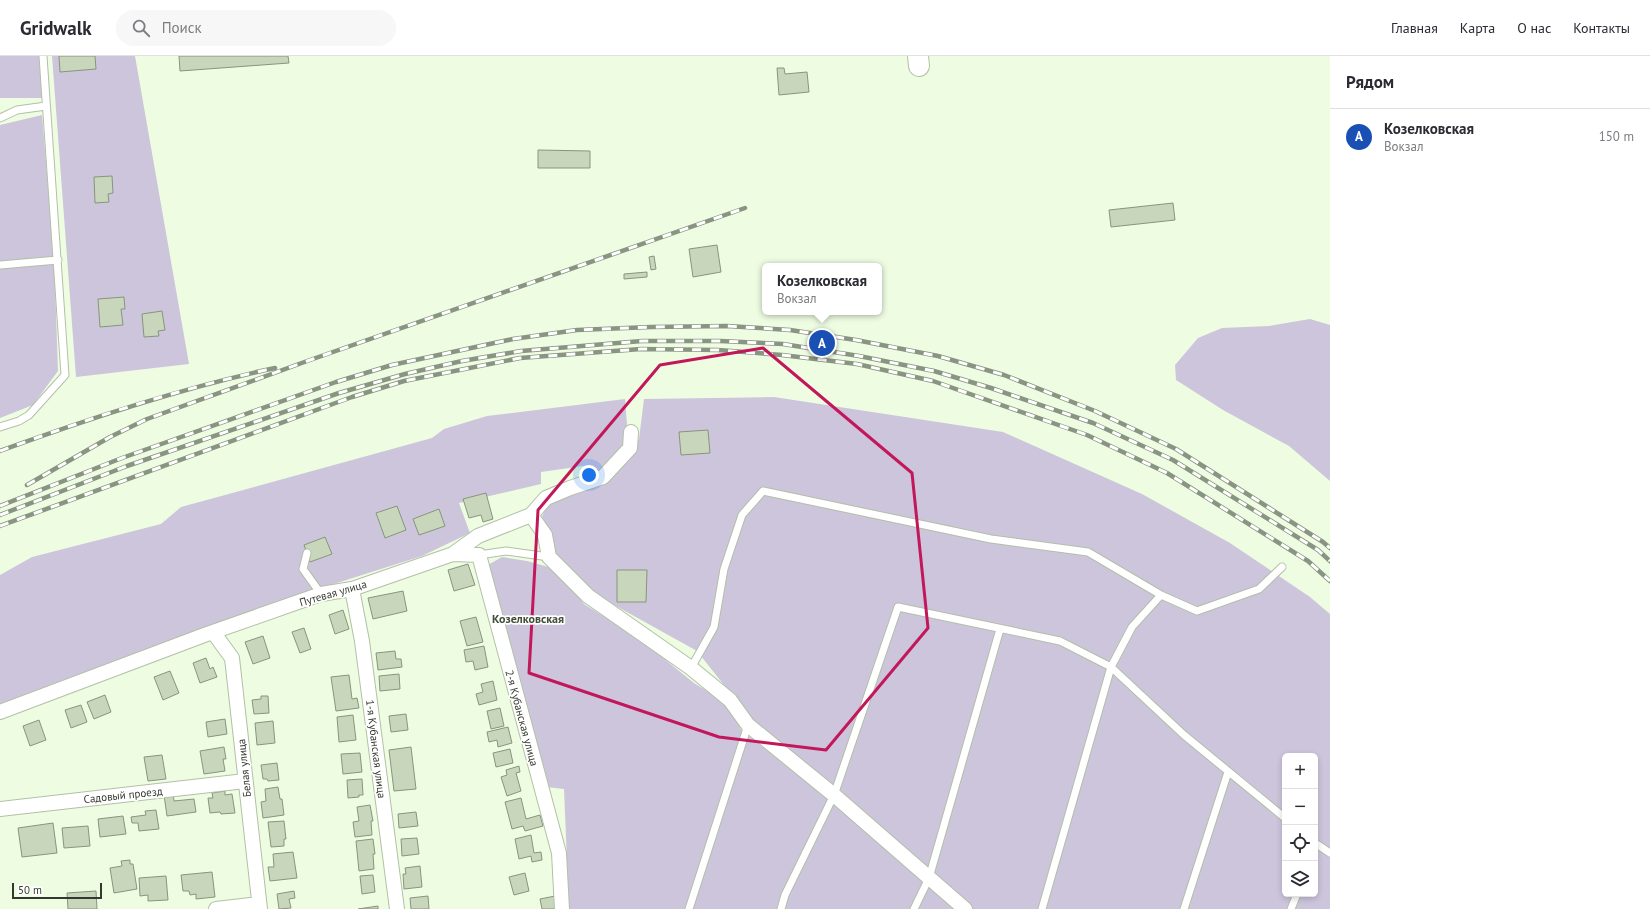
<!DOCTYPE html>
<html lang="ru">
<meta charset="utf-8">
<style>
:root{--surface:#fff;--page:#f7f7f7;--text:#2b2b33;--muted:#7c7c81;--line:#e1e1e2;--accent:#ea580c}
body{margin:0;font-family:"PT Sans",sans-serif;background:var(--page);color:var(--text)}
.controls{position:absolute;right:12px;bottom:12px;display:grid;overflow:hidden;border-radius:6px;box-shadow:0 2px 6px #0003}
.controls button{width:36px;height:36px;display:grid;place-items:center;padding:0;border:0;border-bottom:1px solid var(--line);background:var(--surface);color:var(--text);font:20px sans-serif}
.scale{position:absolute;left:12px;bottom:10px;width:90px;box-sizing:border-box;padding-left:4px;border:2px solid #33392e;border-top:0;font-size:11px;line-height:14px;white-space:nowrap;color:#33392e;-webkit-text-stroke:3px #fff;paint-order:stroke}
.you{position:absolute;left:589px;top:419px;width:14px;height:14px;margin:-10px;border:3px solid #fff;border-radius:50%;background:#1a73e8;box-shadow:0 0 0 6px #1a73e833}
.badge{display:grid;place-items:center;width:26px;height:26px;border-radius:50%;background:var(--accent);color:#fff;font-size:13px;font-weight:700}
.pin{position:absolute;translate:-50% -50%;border:2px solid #fff;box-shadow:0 1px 4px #0006}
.popup{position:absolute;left:762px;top:207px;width:120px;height:52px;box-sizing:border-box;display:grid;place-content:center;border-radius:6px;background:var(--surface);filter:drop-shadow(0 1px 3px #0005);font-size:13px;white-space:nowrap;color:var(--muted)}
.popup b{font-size:15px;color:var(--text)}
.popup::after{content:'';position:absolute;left:50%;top:100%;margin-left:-8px;border:8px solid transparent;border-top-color:var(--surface)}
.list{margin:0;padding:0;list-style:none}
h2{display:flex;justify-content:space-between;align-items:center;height:52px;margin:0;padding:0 16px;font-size:17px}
h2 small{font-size:13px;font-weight:400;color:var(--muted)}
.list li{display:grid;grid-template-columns:26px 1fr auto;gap:12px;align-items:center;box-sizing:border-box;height:56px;padding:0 16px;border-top:1px solid var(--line)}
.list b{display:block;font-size:15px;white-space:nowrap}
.list p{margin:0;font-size:13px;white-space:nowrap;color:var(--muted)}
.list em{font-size:13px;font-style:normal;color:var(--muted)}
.icon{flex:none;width:22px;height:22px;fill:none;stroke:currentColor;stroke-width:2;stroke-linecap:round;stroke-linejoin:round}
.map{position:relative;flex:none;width:1330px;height:853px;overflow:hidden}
header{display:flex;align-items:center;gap:24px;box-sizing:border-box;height:56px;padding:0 20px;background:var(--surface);border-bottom:1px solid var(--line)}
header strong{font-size:19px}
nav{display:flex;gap:22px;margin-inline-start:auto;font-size:14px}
.search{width:280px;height:36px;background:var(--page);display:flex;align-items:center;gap:10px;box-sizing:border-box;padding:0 14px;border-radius:22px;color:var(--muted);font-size:15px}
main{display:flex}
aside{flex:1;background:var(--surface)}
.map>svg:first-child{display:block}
.green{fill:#cdc5dc;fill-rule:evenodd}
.building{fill:#c8d7bc;stroke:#87957c}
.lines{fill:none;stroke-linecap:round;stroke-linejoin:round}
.lane-casing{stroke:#b2c0a6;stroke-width:9}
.street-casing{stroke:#b2c0a6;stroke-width:16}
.secondary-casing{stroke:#b2c0a6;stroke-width:22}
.lane{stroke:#fff;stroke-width:7}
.street{stroke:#fff;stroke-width:14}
.secondary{stroke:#fff;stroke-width:20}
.rail-casing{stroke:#8a9482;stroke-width:4.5}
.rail{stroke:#fff;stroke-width:3;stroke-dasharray:9;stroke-linecap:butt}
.marked{fill:none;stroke:#c2185b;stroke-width:3;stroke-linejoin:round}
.labels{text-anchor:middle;stroke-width:3.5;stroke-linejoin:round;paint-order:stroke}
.street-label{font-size:11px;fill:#33392e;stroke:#fff}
.neighbourhood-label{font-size:12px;font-weight:bold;fill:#424e37;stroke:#fff}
</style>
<header>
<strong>Gridwalk</strong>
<div class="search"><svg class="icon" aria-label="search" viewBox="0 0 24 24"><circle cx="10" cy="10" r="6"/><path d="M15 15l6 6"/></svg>Поиск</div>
<nav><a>Главная</a><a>Карта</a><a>О нас</a><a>Контакты</a></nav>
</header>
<main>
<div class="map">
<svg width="1330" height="853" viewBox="0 0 1330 853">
<rect width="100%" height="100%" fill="#eefde2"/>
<path class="green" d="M 0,0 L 39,0 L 42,42 L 0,42 Z
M 52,0 L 135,0 L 189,308 L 76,321 Z
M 42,59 L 54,199 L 58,315 L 33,349 L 0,362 L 0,69 Z
M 1310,263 L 1330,269 L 1330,425 L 1289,390 L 1223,354 L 1176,324 L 1175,309 L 1198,282 L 1222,272 L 1269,270 Z
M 774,341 L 1003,376 L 1142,438 L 1230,487 L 1310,541 L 1330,558 L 1330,853 L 973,853 L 754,667 L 697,595 L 589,535 L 555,498 L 542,460 L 550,446 L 613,421 L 639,383 L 644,343 ZM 1285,700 L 1315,700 L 1315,838 L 1285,838 Z
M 625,343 L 628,381 L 616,402 L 593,420 L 590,409 L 541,416 L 541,428 L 459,447 L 470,477 L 422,500 L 318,533 L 0,648 L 0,519 L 32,501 L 161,468 L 181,451 L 432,382 L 444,373 L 487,360 Z
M 502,501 L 527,505 L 552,512 L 570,530 L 584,548 L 641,584 L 694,627 L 731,650 L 741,674 L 836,749 L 954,853 L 569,853 L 564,733 L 546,731 L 486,510 Z"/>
<path class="building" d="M 59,0 L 95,0 L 96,13 L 60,16 Z
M 179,0 L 288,0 L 289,7 L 180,15 Z
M 777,12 L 784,12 L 785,18 L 807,16 L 809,36 L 779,39 Z
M 538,94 L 590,95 L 590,112 L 538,112 Z
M 112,120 L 113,137 L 108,138 L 109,146 L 95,147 L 94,121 Z
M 1173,147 L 1175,164 L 1111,171 L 1109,154 Z
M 717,189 L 721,216 L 693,221 L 689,193 Z
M 654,200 L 656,213 L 651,214 L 649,201 Z
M 647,216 L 647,221 L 624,223 L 624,218 Z
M 124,241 L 125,253 L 121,253 L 123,269 L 100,271 L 98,243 Z
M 162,255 L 165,274 L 158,275 L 159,280 L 144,281 L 142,258 Z
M 708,374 L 710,397 L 681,399 L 679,376 Z
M 486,437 L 493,463 L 483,466 L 481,459 L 469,462 L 463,443 Z
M 397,450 L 406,474 L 385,482 L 376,457 Z
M 439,453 L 445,470 L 419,479 L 413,463 Z
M 325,481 L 332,498 L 310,506 L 304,489 Z
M 468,508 L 475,529 L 454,535 L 448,514 Z
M 617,514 L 647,514 L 646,546 L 617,546 Z
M 403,535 L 407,555 L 373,563 L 368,542 Z
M 343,554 L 349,573 L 335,578 L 329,559 Z
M 476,561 L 483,586 L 467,590 L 460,565 Z
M 304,572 L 311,593 L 300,597 L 292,576 Z
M 263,580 L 270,602 L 253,608 L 245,586 Z
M 484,590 L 488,611 L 475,614 L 473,605 L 466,606 L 464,594 Z
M 395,595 L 396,603 L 401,603 L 402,611 L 378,614 L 376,597 Z
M 206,602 L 210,613 L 213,611 L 217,621 L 200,627 L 193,607 Z
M 170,615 L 179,637 L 163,644 L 154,621 Z
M 399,618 L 400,633 L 380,635 L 379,620 Z
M 349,619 L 352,643 L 357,642 L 359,652 L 336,655 L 331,621 Z
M 493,625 L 497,644 L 479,649 L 476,638 L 483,636 L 481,628 Z
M 105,639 L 111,656 L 94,663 L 87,646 Z
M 261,640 L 268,640 L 269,657 L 254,658 L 252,644 L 261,643 Z
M 81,649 L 87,666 L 71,672 L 65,654 Z
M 500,652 L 504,670 L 491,673 L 487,655 Z
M 406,658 L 408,674 L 391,676 L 389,660 Z
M 353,659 L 356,684 L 339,686 L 337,661 Z
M 225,663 L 227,678 L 208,681 L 206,666 Z
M 39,664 L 46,684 L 30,690 L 23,670 Z
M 273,665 L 275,687 L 257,689 L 255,667 Z
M 508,671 L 512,687 L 498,691 L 497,684 L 489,686 L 487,676 Z
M 224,691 L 226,703 L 223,703 L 225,715 L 204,718 L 200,695 Z
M 411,691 L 416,733 L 394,735 L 389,694 Z
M 510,693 L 513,707 L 496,711 L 493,697 Z
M 360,697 L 362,716 L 343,718 L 341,698 Z
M 162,699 L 166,723 L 148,725 L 144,701 Z
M 277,707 L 279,724 L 268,725 L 267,723 L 263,723 L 261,709 Z
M 519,710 L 520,716 L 516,717 L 521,735 L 507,740 L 501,721 L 507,719 L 506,714 Z
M 362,723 L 363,739 L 359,739 L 359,741 L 348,742 L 347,724 Z
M 278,731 L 280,743 L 282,743 L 284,759 L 263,762 L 261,746 L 266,745 L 265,733 Z
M 225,735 L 225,739 L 232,738 L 235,757 L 221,758 L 220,756 L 210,757 L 208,742 L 213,742 L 212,737 Z
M 173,738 L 174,745 L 194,743 L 196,756 L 167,760 L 164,739 Z
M 521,742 L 526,763 L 540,759 L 543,770 L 525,775 L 523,770 L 512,773 L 505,746 Z
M 370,749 L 373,765 L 371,765 L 372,779 L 355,781 L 353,766 L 359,765 L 357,751 Z
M 156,754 L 159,773 L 139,775 L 138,767 L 132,767 L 131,761 L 146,759 L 145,755 Z
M 416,756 L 418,770 L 399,772 L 398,758 Z
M 123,760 L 126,778 L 100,781 L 98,763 Z
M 284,765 L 286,783 L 284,783 L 284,790 L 271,791 L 268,766 Z
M 53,767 L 57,797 L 22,801 L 18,772 Z
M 88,770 L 90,790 L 64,792 L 62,772 Z
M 531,779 L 534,797 L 541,796 L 542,804 L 532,806 L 531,800 L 519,803 L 515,783 Z
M 417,782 L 419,798 L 402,800 L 401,783 Z
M 373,783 L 375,798 L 373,798 L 374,813 L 359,815 L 356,785 Z
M 293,796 L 297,822 L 270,825 L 268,811 L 274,811 L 273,798 Z
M 130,804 L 130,808 L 133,808 L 137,833 L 114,837 L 110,812 L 122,810 L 121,805 Z
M 420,810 L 422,831 L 404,833 L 403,818 L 406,818 L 405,812 Z
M 212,816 L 215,841 L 196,843 L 196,838 L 190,839 L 189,835 L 183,835 L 181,819 Z
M 525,817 L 529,835 L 514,839 L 509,821 Z
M 373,819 L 375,836 L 362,838 L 360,820 Z
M 166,820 L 168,844 L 148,845 L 148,839 L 140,840 L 139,822 Z
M 96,835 L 97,853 L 68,853 L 67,837 Z
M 294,835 L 295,842 L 289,843 L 291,852 L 279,853 L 277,838 Z
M 428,840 L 429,853 L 411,853 L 410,842 Z
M 555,840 L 557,853 L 542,853 L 540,843 Z
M 378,850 L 378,853 L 358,853 Z"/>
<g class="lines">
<g class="lane-casing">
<path id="lane" d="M 0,62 L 17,54 L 46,50
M 0,209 L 58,204
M 0,371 L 19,365 L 29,359 L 65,319 L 43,0
M 307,497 L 303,513 L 321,538
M 479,499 L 506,495 L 549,501
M 691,612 L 714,571 L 724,513 L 742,459 L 763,435 L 991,483 L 1088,496 L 1161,539 L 1197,555 L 1259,533 L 1282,511
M 1315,787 L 1330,797
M 689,853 L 748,669
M 781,853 L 785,839 L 834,739 L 898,551 L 1060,585 L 1111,611 L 1184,679 L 1285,762
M 914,853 L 929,822 L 1000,573
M 1042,853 L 1111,611 L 1132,571 L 1161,539
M 1184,853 L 1228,716
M 1291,853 L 1297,838"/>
</g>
<g class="street-casing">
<path id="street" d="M 531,459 L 545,479 L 549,501 L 588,540 L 691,612 L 730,644 L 748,669 L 834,739 L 965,853
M 453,498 L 479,499 L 559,797 L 562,853
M 352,533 L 362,585 L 397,853
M 213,576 L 232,602 L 260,853
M 0,656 L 207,578 L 321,538 L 352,533 L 453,498 L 478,480 L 531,459 L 546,442 L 570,432 L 603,421 L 630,392 L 631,376
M 0,753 L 245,725
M 216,853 L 259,848"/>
</g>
<g class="secondary-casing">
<path id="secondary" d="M 918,0 L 919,10"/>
</g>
<use href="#lane" class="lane"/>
<use href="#street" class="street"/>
<use href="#secondary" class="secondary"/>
<g class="rail-casing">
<path id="rail" d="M 0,395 C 90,362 181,332 275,312
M 27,429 L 110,381 L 147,363 L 310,304 L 745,152
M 0,450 L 122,402 L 336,326 L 392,309 L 513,283 L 577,274 L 651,271 L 727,270 L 790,274 L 856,284 L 938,300 L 1004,319 L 1095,355 L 1176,393 L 1323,486 L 1330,492
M 0,459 L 127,410 L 339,337 L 405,318 L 462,305 L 521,295 L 642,285 L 720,285 L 783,288 L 859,300 L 934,315 L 991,332 L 1093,367 L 1173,404 L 1318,494 L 1330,505
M 0,470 L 352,341 L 404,325 L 520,302 L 641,293 L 718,294 L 782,299 L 857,308 L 933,325 L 1087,379 L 1167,417 L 1308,505 L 1330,525"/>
</g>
<use href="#rail" class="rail"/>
</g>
<path class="marked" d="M 763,292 L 912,417 L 928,572 L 826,694 L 719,681 L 529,617 L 538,454 L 660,309 Z"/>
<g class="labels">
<g class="street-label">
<text transform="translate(333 537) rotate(-16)" y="4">Путевая улица</text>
<text transform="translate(522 662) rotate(75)" y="4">2-я Кубанская улица</text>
<text transform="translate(376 693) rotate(83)" y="4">1-я Кубанская улица</text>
<text transform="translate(244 712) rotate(-96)" y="4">Белая улица</text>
<text transform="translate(123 739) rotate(-6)" y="4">Садовый проезд</text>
</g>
<g class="neighbourhood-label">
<text x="528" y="567">Козелковская</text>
</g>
</g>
</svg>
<div class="controls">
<button>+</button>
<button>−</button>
<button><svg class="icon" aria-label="locate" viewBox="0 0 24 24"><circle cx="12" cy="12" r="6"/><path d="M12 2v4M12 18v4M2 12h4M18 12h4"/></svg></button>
<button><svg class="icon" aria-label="layers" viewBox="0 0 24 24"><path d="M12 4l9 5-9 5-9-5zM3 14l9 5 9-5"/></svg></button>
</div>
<div class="scale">50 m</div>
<div class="you"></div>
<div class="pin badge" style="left:822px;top:287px;background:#1a4fb4">A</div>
<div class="popup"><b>Козелковская</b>Вокзал</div>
</div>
<aside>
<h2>Рядом<small></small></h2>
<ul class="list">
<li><span class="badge" style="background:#1a4fb4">A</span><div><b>Козелковская</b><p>Вокзал</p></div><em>150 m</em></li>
</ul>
</aside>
</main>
